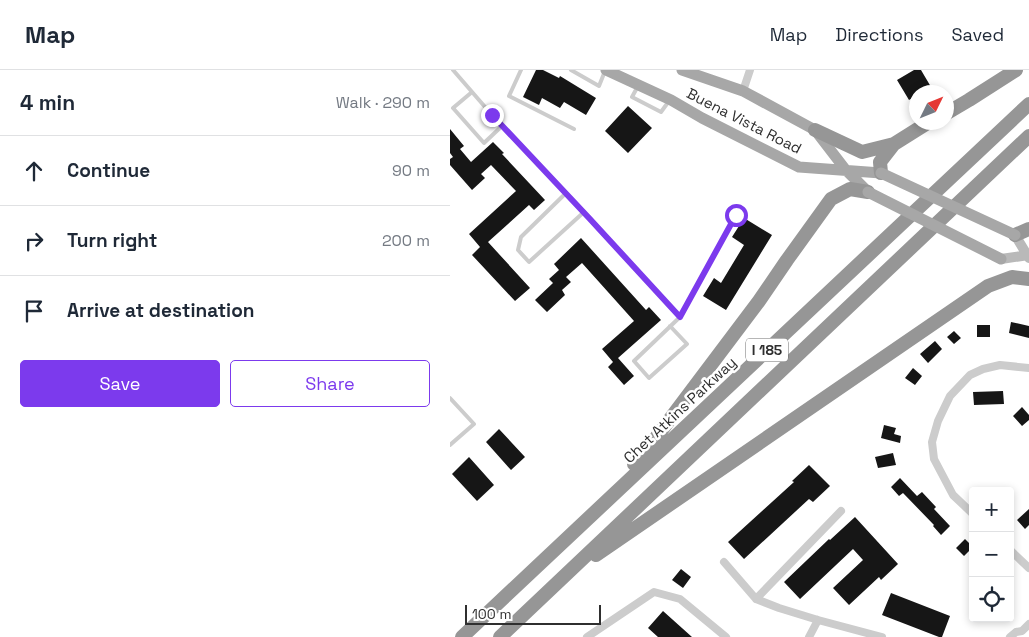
<!DOCTYPE html>
<meta charset="utf-8">
<style>
:root{--surface:#fff;--page:#f2f2f3;--text:#1f2937;--muted:#747a83;--line:#e0e1e3;--accent:#7c3aed}
body{margin:0;font-family:"Space Grotesk",sans-serif;background:var(--page);color:var(--text)}
.controls{position:absolute;right:15px;bottom:15px;display:grid;overflow:hidden;border-radius:5px;box-shadow:0 2px 8px #0003}
.controls button{width:45px;height:45px;display:grid;place-items:center;padding:0;border:0;border-bottom:1px solid var(--line);background:var(--surface);color:var(--text);font:25px sans-serif}
.compass{position:absolute;left:459px;top:15px;width:45px;height:45px;border-radius:50%;background:var(--surface);box-shadow:0 2px 8px #0003;rotate:47deg}
.scale{position:absolute;left:15px;bottom:12px;width:136px;box-sizing:border-box;padding-left:5px;border:2px solid #2f2f2f;border-top:0;font-size:14px;line-height:18px;white-space:nowrap;color:#2f2f2f;-webkit-text-stroke:4px #fff;paint-order:stroke}
.stop{position:absolute;width:15px;height:15px;margin:-11px;border:4px solid #7c3aed;border-radius:50%;background:#fff}
.stop.end{background:#7c3aed;border-color:#fff;box-shadow:0 1px 5px #0008}
.list{margin:0;padding:0;list-style:none}
h2{display:flex;justify-content:space-between;align-items:center;height:65px;margin:0;padding:0 20px;font-size:21px}
h2 small{font-size:16px;font-weight:400;color:var(--muted)}
.list li{display:grid;grid-template-columns:32px 1fr auto;gap:15px;align-items:center;box-sizing:border-box;height:70px;padding:0 20px;border-top:1px solid var(--line)}
.list b{display:block;font-size:19px;white-space:nowrap}
.list em{font-size:16px;font-style:normal;color:var(--muted)}
.actions{display:flex;gap:10px;padding:15px 20px}
.actions a{flex:1;padding:11px 0;border:1px solid var(--accent);border-radius:5px;text-align:center;font-size:18px;color:var(--accent)}
.actions .main{background:var(--accent);color:#fff}
.icon{flex:none;width:28px;height:28px;fill:none;stroke:currentColor;stroke-width:2;stroke-linecap:round;stroke-linejoin:round}
.map{position:relative;flex:none;width:579px;height:567px;overflow:hidden}
header{display:flex;align-items:center;gap:30px;box-sizing:border-box;height:70px;padding:0 25px;background:var(--surface);border-bottom:1px solid var(--line)}
header strong{font-size:24px}
nav{display:flex;gap:28px;margin-inline-start:auto;font-size:18px}
main{display:flex}
aside{flex:1;background:var(--surface)}
.map>svg:first-child{display:block}
.building{fill:#161616}
.lines{fill:none;stroke-linecap:round;stroke-linejoin:round}
.lane{stroke:#ccc;stroke-width:4}
.street{stroke:#ccc;stroke-width:8}
.secondary{stroke:#b9b9b9;stroke-width:10}
.primary{stroke:#a7a7a7;stroke-width:11}
.highway{stroke:#969696;stroke-width:14}
.primary-bridge{stroke:#a7a7a7;stroke-width:11}
.route{stroke:#7c3aed;stroke-width:6}
.labels{text-anchor:middle;stroke-width:5;stroke-linejoin:round;paint-order:stroke}
.shield{fill:#fff;stroke:#6d6d6d;stroke-width:1}
.shield-label{font-size:14px;font-weight:bold;fill:#2f2f2f}
.street-label{font-size:15px;fill:#2f2f2f;stroke:#fff}
</style>
<header>
<strong>Map</strong>
<nav><a>Map</a><a>Directions</a><a>Saved</a></nav>
</header>
<main>
<aside>
<h2>4 min<small>Walk · 290 m</small></h2>
<ul class="list">
<li><svg class="icon" aria-label="ahead" viewBox="0 0 24 24"><path d="M12 20V5M6 11l6-6 6 6"/></svg><div><b>Continue</b></div><em>90 m</em></li>
<li><svg class="icon" aria-label="right" viewBox="0 0 24 24"><path d="M7 20v-9h11M14 6l5 5-5 5"/></svg><div><b>Turn right</b></div><em>200 m</em></li>
<li><svg class="icon" aria-label="arrive" viewBox="0 0 24 24"><path d="M6 21V4h12l-3 4 3 4H6"/></svg><div><b>Arrive at destination</b></div></li>
</ul>
<div class="actions"><a class="main">Save</a><a>Share</a></div>
</aside>
<div class="map">
<svg width="579" height="567" viewBox="0 0 579 567">
<rect width="100%" height="100%" fill="#fff"/>
<path class="building" d="M 86,0 L 93,0 L 109,8 L 110,6 L 146,28 L 136,45 L 114,32 L 110,38 L 92,28 L 89,35 L 73,27 Z
M 464,0 L 471,0 L 481,17 L 472,22 L 466,22 L 466,26 L 459,30 L 447,10 Z
M 178,36 L 202,58 L 178,83 L 155,61 Z
M 0,59 L 14,76 L 10,79 L 21,92 L 43,72 L 54,83 L 52,84 L 95,130 L 84,140 L 79,135 L 38,172 L 80,218 L 65,231 L 22,185 L 30,177 L 19,164 L 66,121 L 41,95 L 31,104 L 35,108 L 22,120 L 0,95 L 0,89 L 3,87 L 0,83 Z
M 294,148 L 322,165 L 276,240 L 253,226 L 264,208 L 271,213 L 294,175 L 282,167 Z
M 131,168 L 196,240 L 199,237 L 211,250 L 168,288 L 184,306 L 174,315 L 158,297 L 163,292 L 152,279 L 184,251 L 132,193 L 116,207 L 121,212 L 112,220 L 115,225 L 97,242 L 85,230 L 103,213 L 99,209 L 109,200 L 104,194 Z
M 561,252 L 579,256 L 579,268 L 559,263 Z
M 527,255 L 540,255 L 540,267 L 527,267 Z
M 504,261 L 511,268 L 504,274 L 497,267 Z
M 485,271 L 492,279 L 478,293 L 470,284 Z
M 463,298 L 472,306 L 465,315 L 455,308 Z
M 553,321 L 554,334 L 524,335 L 523,322 Z
M 572,337 L 579,345 L 579,350 L 572,356 L 563,346 Z
M 434,355 L 446,358 L 444,364 L 451,366 L 450,373 L 431,368 Z
M 49,359 L 75,387 L 61,400 L 36,372 Z
M 443,383 L 446,395 L 428,398 L 425,387 Z
M 19,387 L 44,415 L 27,431 L 2,404 Z
M 359,395 L 380,416 L 363,432 L 359,429 L 294,489 L 278,472 L 344,412 L 342,411 Z
M 450,408 L 467,426 L 472,422 L 486,437 L 484,439 L 500,456 L 491,465 L 483,456 L 484,455 L 453,423 L 449,426 L 441,417 Z
M 579,439 L 579,455 L 575,459 L 567,450 Z
M 405,447 L 448,494 L 431,510 L 429,507 L 399,535 L 383,518 L 413,490 L 403,479 L 350,529 L 334,512 L 379,469 L 380,470 Z
M 515,469 L 523,477 L 514,486 L 506,478 Z
M 231,499 L 241,507 L 233,518 L 222,510 Z
M 441,523 L 500,546 L 492,567 L 489,567 L 432,545 Z
M 213,541 L 242,567 L 208,567 L 198,558 Z"/>
<g class="lines">
<path class="lane" d="M 3,0 L 42,45 L 134,142 L 230,247 L 184,291 L 199,308 L 237,274 L 220,256
M 71,0 L 59,26 L 124,59
M 121,0 L 149,16 L 155,1
M 188,16 L 182,27 L 211,42 L 219,31
M 22,22 L 3,38 L 34,73 L 52,56
M 116,123 L 71,167 L 68,180 L 79,192 L 134,142
M 230,247 L 286,145
M 0,328 L 24,354 L 0,375"/>
<path class="street" d="M 293,21 L 300,0
M 523,444 L 503,425 L 484,389 L 482,372 L 488,351 L 500,326 L 520,305 L 533,299 L 550,295 L 579,298
M 560,480 L 579,498
M 274,492 L 306,529 L 329,538 L 368,550 L 432,567
M 306,529 L 391,441
M 137,567 L 204,522 L 230,529 L 276,567
M 359,567 L 368,550
M 560,567 L 566,562 L 572,561 L 579,554"/>
<path class="secondary" d="M 565,165 L 579,188
M 551,189 L 579,185"/>
<path class="primary" d="M 156,0 L 221,30 L 252,48 L 349,97 L 431,103
M 232,0 L 293,21 L 365,60 L 395,99 L 418,122"/>
<path class="highway" d="M 497,43 L 519,30 L 566,0
M 365,60 L 412,82 L 444,74
M 431,103 L 430,92 L 444,74 L 479,52
M 565,165 L 579,159
M 184,394 L 193,385 L 309,231 L 337,190 L 381,129 L 400,119 L 418,122
M 146,485 L 538,216 L 562,207 L 579,209
M 12,567 L 579,34
M 50,567 L 579,66"/>
<path class="primary-bridge" d="M 431,103 L 565,165
M 418,122 L 551,189"/>
</g>
<g class="lines">
<path class="route" d="M 42,45 L 139,148 L 230,247 L 286,145"/>
</g>
<g class="labels">
<rect class="shield" x="296" y="268.5" width="42" height="23" rx="4"/>
<g class="shield-label">
<text x="317" y="285">I 185</text>
</g>
<g class="street-label">
<text transform="translate(294 51) rotate(27)" y="5">Buena Vista Road</text>
<text transform="translate(230 340) rotate(-43)" y="5">Chet Atkins Parkway</text>
</g>
</g>
</svg>
<div class="controls">
<button>+</button>
<button>−</button>
<button><svg class="icon" aria-label="locate" viewBox="0 0 24 24"><circle cx="12" cy="12" r="6"/><path d="M12 2v4M12 18v4M2 12h4M18 12h4"/></svg></button>
</div>
<svg class="compass" viewBox="-18 -18 36 36"><path d="M0-13l5 13h-10z" fill="#e53935"/><path d="M0 13l5-13h-10z" fill="#747a83"/></svg>
<div class="scale">100 m</div>
<div class="stop" style="left:286px;top:145px"></div>
<div class="stop end" style="left:42px;top:45px"></div>
</div>
</main>
